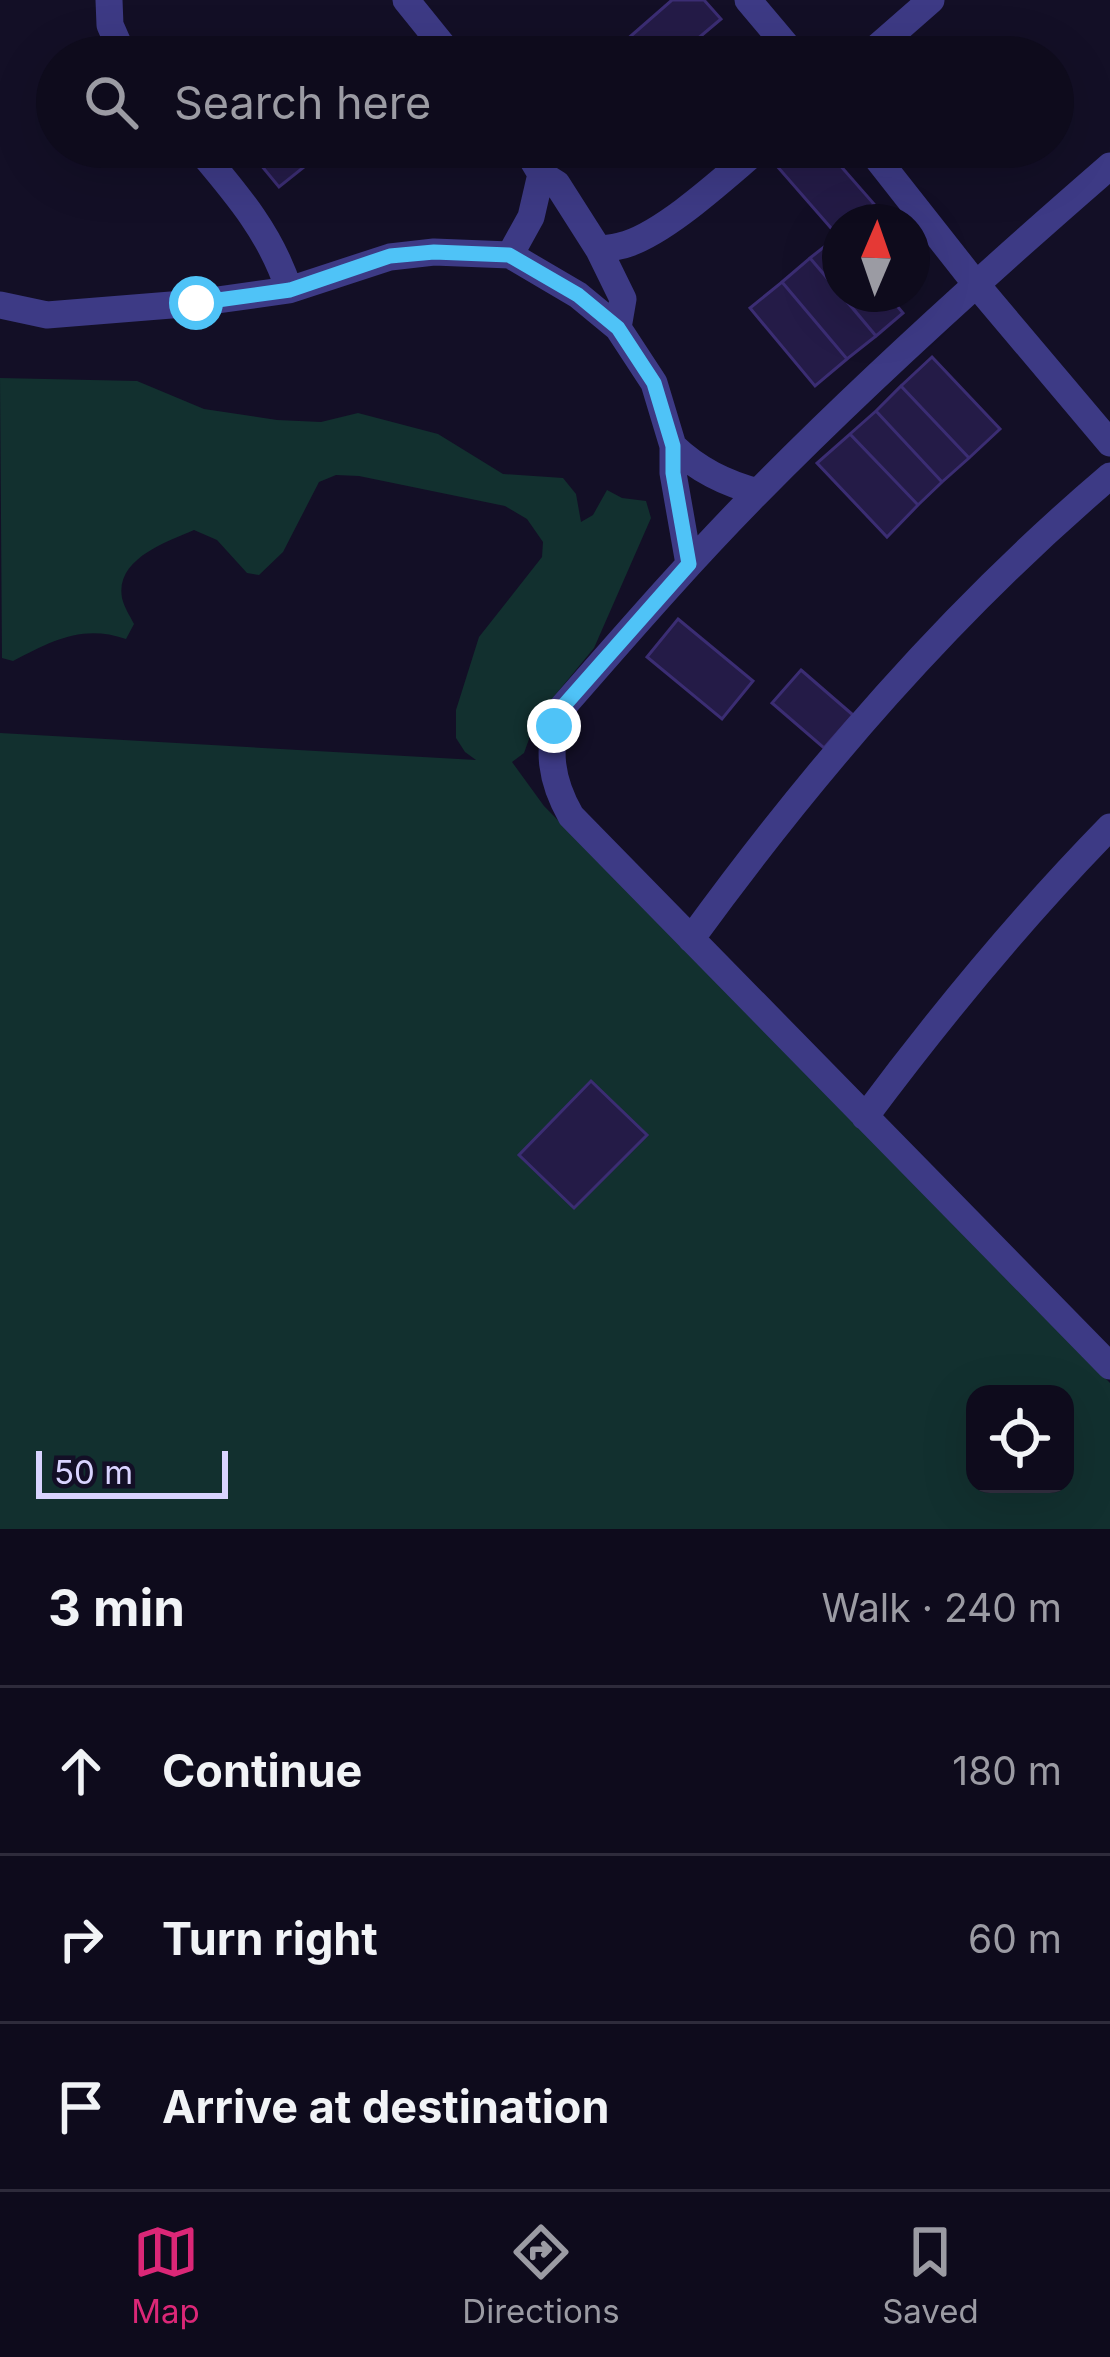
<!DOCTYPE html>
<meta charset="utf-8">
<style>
:root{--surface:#0e0b1c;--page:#171425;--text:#f1f3f6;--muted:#9b9ba3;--line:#2e2b3b;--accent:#db2777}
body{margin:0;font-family:Inter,sans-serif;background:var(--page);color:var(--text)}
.controls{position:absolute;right:36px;bottom:36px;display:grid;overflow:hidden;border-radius:24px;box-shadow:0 12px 48px #0002}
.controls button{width:108px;height:108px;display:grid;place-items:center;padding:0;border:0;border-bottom:3px solid var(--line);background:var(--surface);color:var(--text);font:60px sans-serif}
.compass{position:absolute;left:822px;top:204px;width:108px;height:108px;border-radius:50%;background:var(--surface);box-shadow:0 12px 48px #0002;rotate:2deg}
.scale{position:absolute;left:36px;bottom:30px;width:192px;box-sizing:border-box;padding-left:12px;border:6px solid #d9d4ff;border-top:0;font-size:33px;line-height:42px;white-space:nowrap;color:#d9d4ff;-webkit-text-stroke:9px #130f26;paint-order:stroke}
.stop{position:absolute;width:36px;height:36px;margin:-27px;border:9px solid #4fc3f7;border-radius:50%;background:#fff}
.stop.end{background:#4fc3f7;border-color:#fff;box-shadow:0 3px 12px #0008}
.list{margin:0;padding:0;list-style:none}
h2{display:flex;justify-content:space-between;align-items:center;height:156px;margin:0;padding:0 48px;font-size:51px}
h2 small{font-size:39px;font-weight:400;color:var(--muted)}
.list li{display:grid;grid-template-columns:78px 1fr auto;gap:36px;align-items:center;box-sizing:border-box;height:168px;padding:0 48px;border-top:3px solid var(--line)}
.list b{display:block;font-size:45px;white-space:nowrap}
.list em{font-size:39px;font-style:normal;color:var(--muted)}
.icon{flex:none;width:66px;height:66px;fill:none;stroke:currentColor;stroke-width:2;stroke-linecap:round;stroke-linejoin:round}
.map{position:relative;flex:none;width:1110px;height:1529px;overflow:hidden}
.search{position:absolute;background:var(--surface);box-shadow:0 12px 48px #0002;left:36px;right:36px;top:36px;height:132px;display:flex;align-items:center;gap:30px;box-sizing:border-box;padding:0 42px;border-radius:66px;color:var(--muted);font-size:45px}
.sheet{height:660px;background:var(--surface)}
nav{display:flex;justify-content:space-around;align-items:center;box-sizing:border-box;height:168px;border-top:3px solid var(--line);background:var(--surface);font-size:33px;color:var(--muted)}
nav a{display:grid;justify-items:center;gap:6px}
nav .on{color:var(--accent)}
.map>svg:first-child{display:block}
.green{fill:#12302f;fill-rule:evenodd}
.building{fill:#241b47;stroke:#3b2d73;stroke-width:3}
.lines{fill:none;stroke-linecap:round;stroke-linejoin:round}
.minor{stroke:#3d3a85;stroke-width:27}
.route{stroke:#4fc3f7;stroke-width:15}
</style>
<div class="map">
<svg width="1110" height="1529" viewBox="0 0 1110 1529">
<rect width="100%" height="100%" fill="#130f26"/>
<path class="green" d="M 0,378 L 137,381 L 204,409 L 277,420 L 321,422 L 358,413 L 438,434 L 503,474 L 563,478 L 576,494 L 581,522 L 593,515 L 607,490 L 622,498 L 646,501 L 651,518 L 594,648 L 537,717 L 524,753 L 512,762 L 544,806 L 1110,1383 L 1110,1529 L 0,1529 L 0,733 L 476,760 L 465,752 L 456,738 L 456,710 L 479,637 L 542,557 L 543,542 L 527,519 L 505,506 L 359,476 L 336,475 L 319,482 L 283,552 L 259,575 L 247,573 L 217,540 L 194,530 C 166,542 115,559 122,598 C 124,607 130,616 134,624 L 126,639 C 82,624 52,641 13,661 L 2,658 ZM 975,1394 L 1065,1394 L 1065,1484 L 975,1484 Z"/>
<path class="building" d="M 672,0 L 704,0 L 721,19 L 676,57 L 623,57 L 616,49 Z
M 258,147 L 329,147 L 279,187 L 251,153 Z
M 797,147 L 824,147 L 874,204 L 853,222 L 840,222 L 838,236 L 776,165 Z
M 838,236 L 840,238 L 840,293 L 810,258 Z
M 810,258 L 876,336 L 847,359 L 782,282 Z
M 782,282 L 847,359 L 815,386 L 750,308 Z
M 841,294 L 887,294 L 903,313 L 876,336 Z
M 932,357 L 1000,429 L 969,458 L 901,386 Z
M 901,386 L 969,458 L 942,482 L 876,411 Z
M 876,411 L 942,482 L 918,505 L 850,434 Z
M 850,434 L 918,505 L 887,537 L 817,463 Z
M 678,619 L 753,681 L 722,719 L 647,657 Z
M 801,670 L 853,715 L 824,748 L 772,703 Z
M 591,1081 L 647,1135 L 574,1208 L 519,1155 Z"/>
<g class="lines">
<path class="minor" d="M 109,0 L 110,25 L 124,57
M 406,0 L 452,57
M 748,0 L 796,57
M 866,57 L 931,0
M 197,147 C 235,192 271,233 289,290
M 525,147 L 541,174 L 557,184 L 599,250 L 623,299 L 618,328
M 868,147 L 975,283 L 1110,443
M 1110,166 C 989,271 869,379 756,494 C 687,564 624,637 560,710 C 546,749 551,781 571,816 L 1110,1366
M 599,250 C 608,248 618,247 627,244 C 669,230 726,176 761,147
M 510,255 L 531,217 L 541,174
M 0,305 L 47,315 L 196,303 L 289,290 L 390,257 L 434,252 L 510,255 L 578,295 L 618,328 L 654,383 L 673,446 L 673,473 L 689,564
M 673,446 C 698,470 725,483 758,492
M 691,939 C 814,770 950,612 1110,476
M 865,1117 C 941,1015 1021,918 1110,827"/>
</g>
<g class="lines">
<path class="route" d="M 196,303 L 290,290 L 390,256 L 434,252 L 509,255 L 578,295 L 618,328 L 654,383 L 673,446 L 673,473 L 689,564 L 560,710 L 554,726"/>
</g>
</svg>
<div class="controls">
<button><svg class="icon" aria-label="locate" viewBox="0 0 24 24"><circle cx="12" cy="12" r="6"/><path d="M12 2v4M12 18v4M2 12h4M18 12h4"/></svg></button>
</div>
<svg class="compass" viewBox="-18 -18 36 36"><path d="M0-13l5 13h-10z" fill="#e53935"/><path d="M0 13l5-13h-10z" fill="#9b9ba3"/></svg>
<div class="scale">50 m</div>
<div class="stop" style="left:196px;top:303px"></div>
<div class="stop end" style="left:554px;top:726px"></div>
<div class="search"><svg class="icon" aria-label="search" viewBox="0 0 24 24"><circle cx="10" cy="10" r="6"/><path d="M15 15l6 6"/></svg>Search here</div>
</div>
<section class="sheet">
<h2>3 min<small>Walk · 240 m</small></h2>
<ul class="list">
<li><svg class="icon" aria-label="ahead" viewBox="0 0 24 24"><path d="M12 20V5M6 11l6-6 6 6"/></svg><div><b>Continue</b></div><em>180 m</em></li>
<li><svg class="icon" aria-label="right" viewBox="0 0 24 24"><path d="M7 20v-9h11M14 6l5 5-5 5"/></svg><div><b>Turn right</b></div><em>60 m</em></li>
<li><svg class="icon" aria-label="arrive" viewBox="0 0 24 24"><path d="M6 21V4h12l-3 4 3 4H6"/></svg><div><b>Arrive at destination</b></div></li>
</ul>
</section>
<nav>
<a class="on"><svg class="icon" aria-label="map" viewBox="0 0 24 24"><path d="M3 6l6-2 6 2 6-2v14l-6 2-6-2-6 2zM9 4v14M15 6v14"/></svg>Map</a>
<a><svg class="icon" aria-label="directions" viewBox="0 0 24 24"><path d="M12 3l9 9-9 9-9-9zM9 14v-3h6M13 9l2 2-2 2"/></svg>Directions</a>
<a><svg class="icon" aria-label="saved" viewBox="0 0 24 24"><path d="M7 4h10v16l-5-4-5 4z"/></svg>Saved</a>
</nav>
